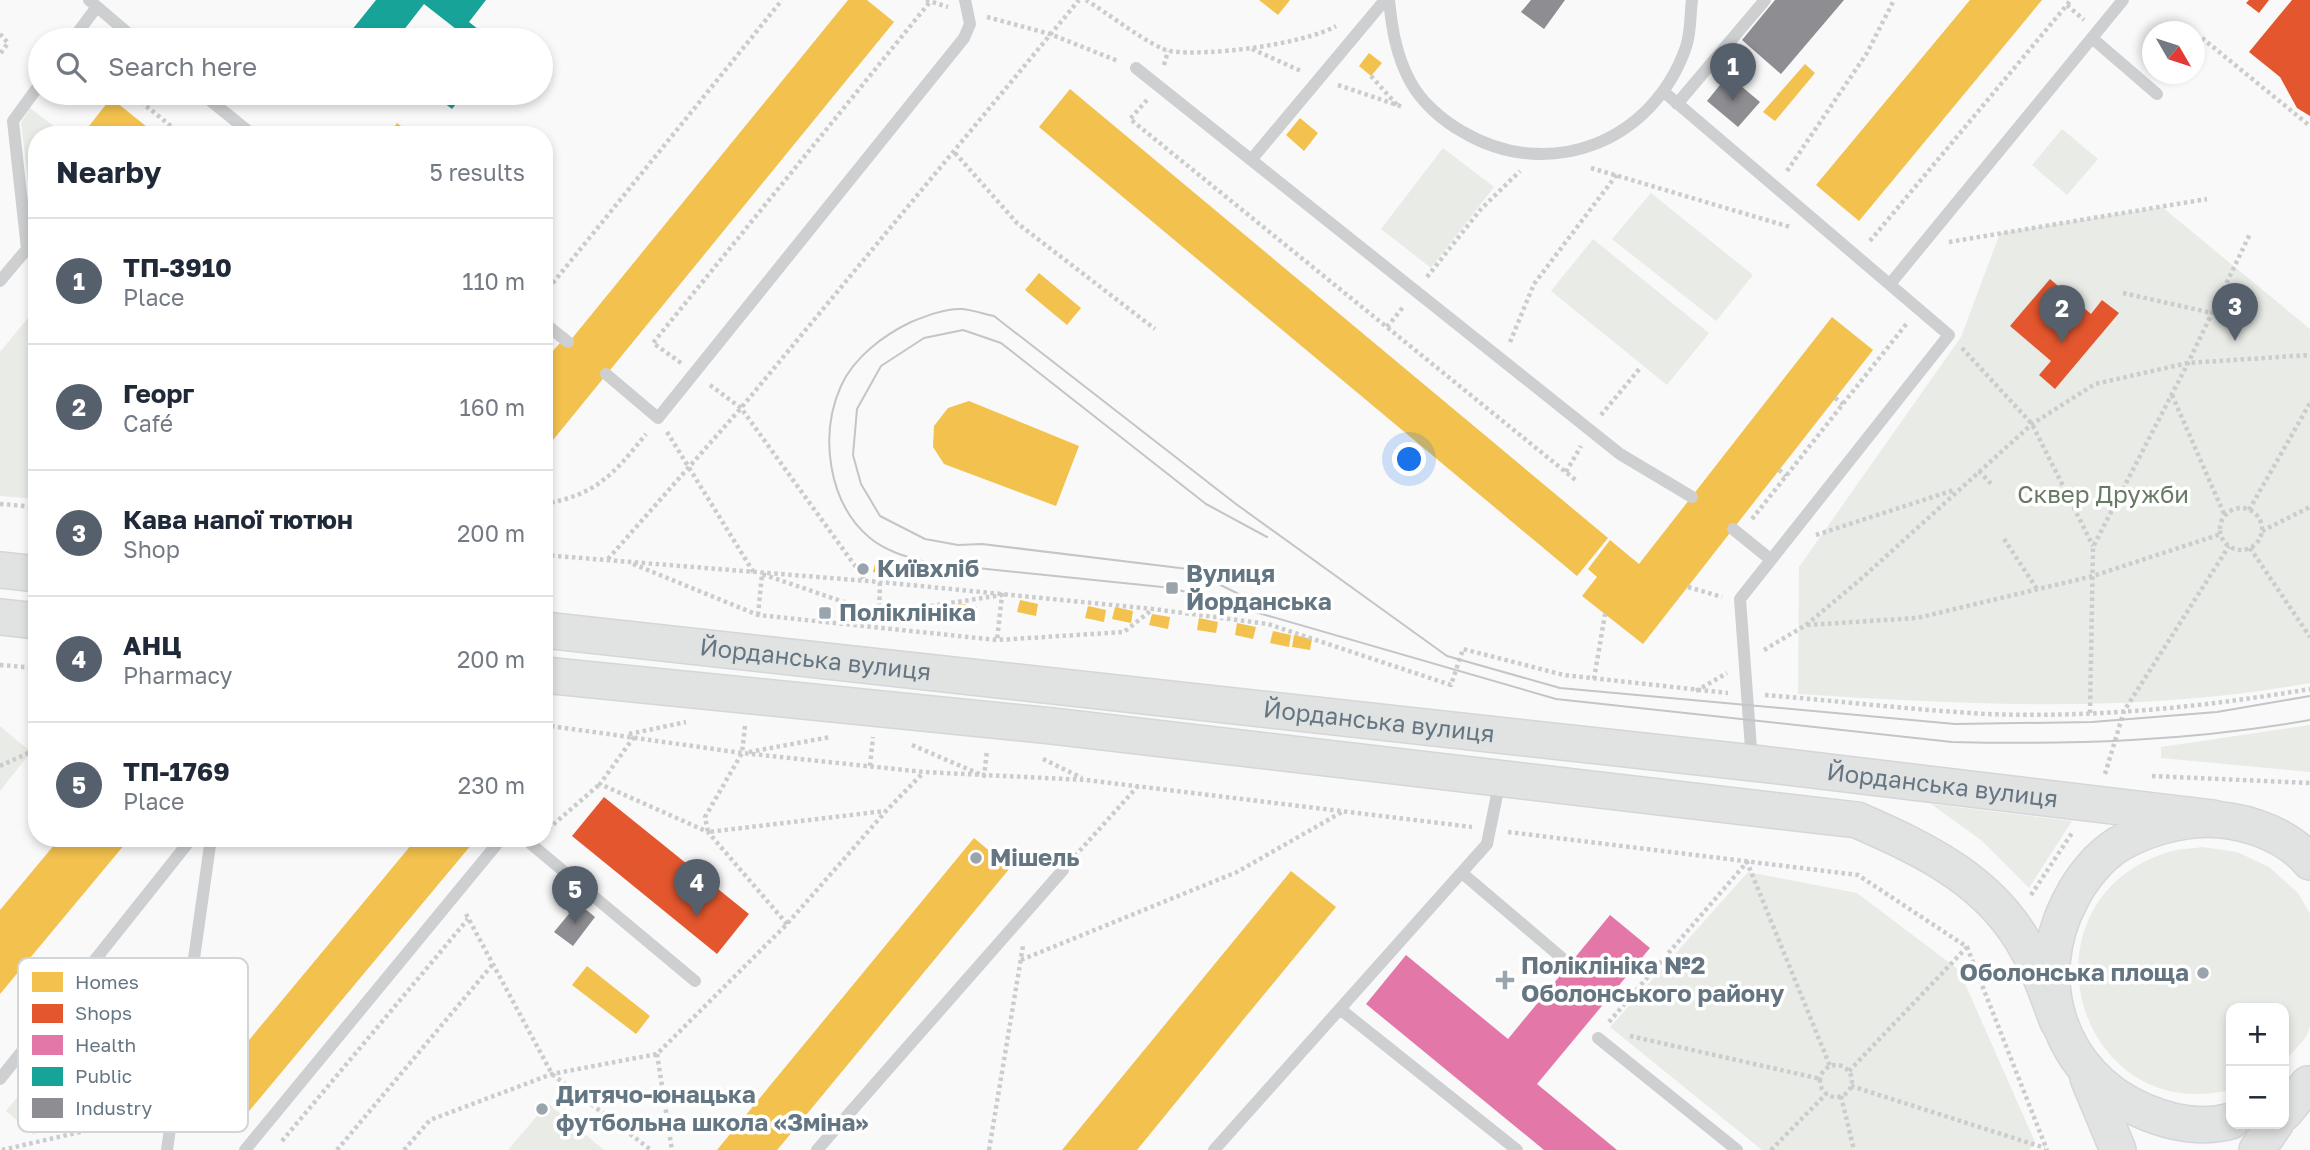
<!DOCTYPE html>
<meta charset="utf-8">
<style>
:root{--surface:#fff;--page:#f6f6f7;--text:#1f2937;--muted:#747a83;--line:#e0e1e3;--accent:#56606c}
body{margin:0;font-family:"Golos Text",sans-serif;background:var(--page);color:var(--text)}
.controls{position:absolute;right:21px;bottom:21px;display:grid;overflow:hidden;border-radius:14px;box-shadow:0 4px 10px #0003}
.controls button{width:63px;height:63px;display:grid;place-items:center;padding:0;border:0;border-bottom:2px solid var(--line);background:var(--surface);color:var(--text);font:35px sans-serif}
.compass{position:absolute;left:2142px;top:21px;width:63px;height:63px;border-radius:50%;background:var(--surface);box-shadow:0 4px 10px #0003;rotate:129deg}
.you{position:absolute;left:1410px;top:460px;width:24px;height:24px;margin:-18px;border:5px solid #fff;border-radius:50%;background:#1a73e8;box-shadow:0 0 0 10px #1a73e833}
.badge{display:grid;place-items:center;width:46px;height:46px;border-radius:50%;background:var(--accent);color:#fff;font-size:23px;font-weight:700}
.pin{position:absolute;translate:-50% -58px;filter:drop-shadow(0 2px 4px #0008)}
.pin::after{content:'';position:absolute;top:37px;width:24px;height:21px;background:inherit;clip-path:polygon(0 0,100% 0,50% 100%)}
.list{margin:0;padding:0;list-style:none}
h2{display:flex;justify-content:space-between;align-items:center;height:91px;margin:0;padding:0 28px;font-size:30px}
h2 small{font-size:23px;font-weight:400;color:var(--muted)}
.list li{display:grid;grid-template-columns:46px 1fr auto;gap:21px;align-items:center;box-sizing:border-box;height:126px;padding:0 28px;border-top:2px solid var(--line)}
.list b{display:block;font-size:26px;white-space:nowrap}
.list p{margin:0;font-size:23px;white-space:nowrap;color:var(--muted)}
.list em{font-size:23px;font-style:normal;color:var(--muted)}
.icon{flex:none;width:38px;height:38px;fill:none;stroke:currentColor;stroke-width:2;stroke-linecap:round;stroke-linejoin:round}
.map{position:relative;flex:none;width:2310px;height:1150px;overflow:hidden}
.search{position:absolute;background:var(--surface);box-shadow:0 4px 10px #0003;left:28px;top:28px;width:525px;height:77px;display:flex;align-items:center;gap:18px;box-sizing:border-box;padding:0 24px;border-radius:38px;color:var(--muted);font-size:26px}
.panel{position:absolute;background:var(--surface);box-shadow:0 4px 10px #0003;left:28px;top:126px;width:525px;height:721px;border-radius:28px}
.map>svg:first-child{display:block}
.green{fill:#e8ebe6}
.homes{fill:#f2c14e}
.shops{fill:#e4572e}
.health{fill:#e377a8}
.public{fill:#17a398}
.industry{fill:#8d8d92}
.lines{fill:none;stroke-linecap:round;stroke-linejoin:round}
.secondary-casing{stroke:#d5d6d7;stroke-width:38}
.path{stroke:#cbcccd;stroke-width:4.5;stroke-dasharray:3.5 3.5;stroke-linecap:butt}
.service{stroke:#cecfd0;stroke-width:12}
.secondary{stroke:#e1e2e2;stroke-width:35}
.tram{stroke:#c3c5c6;stroke-width:2}
.poi-dot{fill:#99a4ac;stroke:#fff;stroke-width:2.5}
.labels{text-anchor:middle;stroke-width:7;stroke-linejoin:round;paint-order:stroke}
.park-label{font-size:24px;fill:#687a64;stroke:#fff}
.poi-label{font-size:24px;font-weight:bold;fill:#657683;stroke:#fff;text-anchor:start}
.street-label{font-size:24px;fill:#657683;stroke:#fff}
.key{fill:#fff;stroke:#d1d6da;stroke-width:2}
.key-label{font-size:19px;fill:#657683}
</style>
<div class="map">
<svg width="2310" height="1150" viewBox="0 0 2310 1150">
<rect width="100%" height="100%" fill="#f9f9f9"/>
<path class="green" d="M 30,108 L 65,135 L 37,135 L 37,252 L 21,123 Z
M 2062,129 L 2098,159 L 2067,195 L 2032,165 Z
M 1443,148 L 1494,187 L 1431,268 L 1381,229 Z
M 1651,193 L 1753,275 L 1716,321 L 1612,239 Z
M 2162,207 L 2310,329 L 2310,683 C 2138,714 1971,705 1798,694 L 1799,567 L 1961,337 L 2000,233 Z
M 1593,239 L 1709,333 L 1667,385 L 1551,291 Z
M 37,307 L 37,499 L 0,496 L 0,352 Z
M 2310,725 L 2310,772 L 2161,758 L 2161,747 Z
M 0,726 L 31,752 L 0,791 Z
M 1931,804 L 2072,821 L 2029,888 L 1981,840 Z
M 2202,847 L 2237,852 L 2269,867 L 2298,893 L 2310,914 L 2310,1027 L 2306,1037 L 2284,1062 L 2284,1008 L 2231,1008 L 2231,1090 C 2076,1127 2014,904 2165,853 C 2176,849 2190,849 2202,847 Z
M 1748,872 L 1857,893 L 1959,970 L 2035,1142 L 2029,1150 L 1762,1150 L 1610,1027 Z
M 45,1064 L 73,1088 L 34,1135 L 6,1111 Z
M 548,1103 L 604,1150 L 508,1150 Z"/>
<path class="homes" d="M 848,0 L 867,0 L 894,22 L 544,451 L 544,361 L 560,343 L 565,347 Z
M 1259,0 L 1290,0 L 1278,15 Z
M 1970,0 L 2042,0 L 1859,221 L 1816,185 Z
M 1369,53 L 1382,63 L 1371,76 L 1359,66 Z
M 1805,64 L 1815,73 L 1775,121 L 1763,112 Z
M 1070,89 L 1608,538 L 1577,576 L 1039,127 Z
M 111,98 L 157,135 L 82,135 Z
M 1300,118 L 1318,133 L 1304,151 L 1286,135 Z
M 397,123 L 413,135 L 388,135 Z
M 1039,273 L 1081,308 L 1067,325 L 1025,290 Z
M 1832,317 L 1873,350 L 1643,644 L 1582,596 L 1597,577 L 1588,569 L 1610,540 L 1639,564 Z
M 969,401 L 1079,446 L 1056,506 L 944,464 L 933,447 L 934,426 L 948,408 Z
M 876,560 L 894,564 L 891,575 L 873,572 Z
M 1020,600 L 1038,604 L 1036,616 L 1017,612 Z
M 958,603 L 977,607 L 974,619 L 956,615 Z
M 1088,606 L 1106,610 L 1104,622 L 1085,618 Z
M 1115,607 L 1133,611 L 1131,623 L 1112,619 Z
M 1152,614 L 1170,617 L 1168,629 L 1149,625 Z
M 1199,618 L 1218,622 L 1216,633 L 1197,630 Z
M 1237,623 L 1256,627 L 1253,639 L 1235,635 Z
M 1273,631 L 1291,635 L 1289,647 L 1270,643 Z
M 1294,635 L 1312,639 L 1310,650 L 1292,647 Z
M 60,838 L 130,838 L 0,994 L 0,910 Z
M 417,838 L 477,838 L 235,1128 L 200,1099 Z
M 974,838 L 1010,868 L 783,1143 L 777,1150 L 717,1150 Z
M 1291,871 L 1336,907 L 1243,1020 L 1137,1150 L 1062,1150 Z
M 587,966 L 650,1016 L 636,1034 L 572,985 Z"/>
<path class="shops" d="M 2249,0 L 2269,0 L 2259,13 L 2246,3 Z
M 2292,0 L 2310,0 L 2310,116 L 2297,108 L 2280,77 L 2249,52 Z
M 2050,279 L 2091,314 L 2102,300 L 2119,313 L 2055,389 L 2039,375 L 2051,361 L 2010,326 Z
M 604,797 L 749,914 L 717,954 L 572,836 Z"/>
<path class="health" d="M 1610,915 L 1650,948 L 1537,1084 L 1617,1150 L 1544,1150 L 1366,1004 L 1406,955 L 1508,1039 Z"/>
<path class="public" d="M 376,0 L 486,0 L 469,22 L 492,40 L 448,40 L 456,29 L 424,4 L 396,40 L 363,40 L 351,31 Z
M 431,93 L 465,93 L 452,109 Z"/>
<path class="industry" d="M 1531,0 L 1565,0 L 1544,29 L 1521,12 Z
M 1775,0 L 1844,0 L 1781,74 L 1742,40 Z
M 1728,75 L 1760,102 L 1738,127 L 1707,101 Z
M 578,903 L 595,917 L 573,946 L 554,932 Z"/>
<g class="lines">
<g class="secondary-casing">
<g id="secondary">
<path d="M 0,570 L 37,574"/>
<path d="M 0,617 L 37,621"/>
<path id="s1" d="M 544,630 L 1753,763 L 2213,818"/>
<path d="M 544,675 L 1052,726 L 1857,820 C 1926,850 1993,882 2029,952 C 2041,974 2049,999 2058,1022"/>
<path d="M 2088,1078 L 2118,1150"/>
<path d="M 2284,1113 L 2308,1084"/>
<path d="M 2231,1121 C 2202,1129 2171,1123 2143,1111 C 2059,1075 2028,979 2071,899 C 2081,879 2099,856 2119,844 C 2143,830 2168,823 2194,820 C 2234,816 2284,831 2310,862"/>
<path d="M 2257,1150 L 2275,1124"/>
</g>
</g>
<path class="path" d="M 926,0 L 948,7
M 1086,0 C 1103,10 1154,49 1170,51 C 1206,57 1305,44 1336,26
M 2067,5 L 2084,20
M 987,17 L 1050,34 L 1118,61
M 0,34 L 8,43 L 0,54
M 2202,38 L 2310,126
M 1252,49 L 1301,71
M 1164,65 L 1168,51
M 1371,76 L 1397,105
M 1338,85 L 1403,107
M 130,93 L 182,135
M 1147,100 L 1130,119 L 1578,482
M 955,153 L 1017,223 L 1155,329
M 1591,168 L 1790,227
M 1787,171 L 1867,53 L 1894,0
M 1870,241 L 2071,0
M 1949,242 L 2207,199
M 1427,277 L 1481,209 L 1520,171
M 2123,293 L 2212,313
M 544,294 L 782,0
M 1387,327 L 1404,306
M 1510,342 L 1534,284 L 1618,173
M 1962,348 L 2032,424 L 2093,546
M 681,363 L 653,343 L 929,3
M 710,385 L 741,408 L 866,581
M 2172,395 L 2225,516
M 1835,398 L 1843,404
M 1601,415 L 1641,367
M 667,432 L 754,573
M 1779,470 L 1786,476
M 1979,471 L 1993,486
M 1566,472 L 1581,446
M 0,504 L 37,507
M 544,504 C 596,495 614,474 646,434
M2220 529a21 21 0 1 1 42 0a21 21 0 1 1-42 0Z
M 2249,510 L 2310,403
M 1752,519 L 1907,323
M 2262,531 L 2310,507
M 1816,535 L 1954,490
M 2004,539 L 2037,589
M 2250,548 L 2310,637
M 544,555 L 880,582 L 1153,609 L 1268,624 L 1451,685 L 1463,649 L 1564,675 L 1728,693
M 608,559 L 741,408 L 1079,0
M 633,564 L 758,615 L 997,640 L 1124,632 L 1153,609
M 1688,587 L 1722,597
M 879,614 L 880,582
M 758,615 L 762,574 L 879,614 L 1002,595 L 997,640
M 1807,625 L 1917,618 L 2093,576 L 2221,534
M 1764,650 L 1806,625 L 1862,578 L 2032,424 L 2095,384 L 2188,363 L 2310,355
M 0,665 L 37,668
M 1594,679 L 1605,614
M 1696,691 L 1727,673
M 1765,695 C 1839,701 1913,710 1987,714 C 2095,718 2204,707 2310,689
M 2090,713 L 2093,547 L 2188,363 L 2250,234
M 544,725 L 742,753 L 924,772 L 1086,780 L 1472,827
M 745,726 L 742,753 L 705,817 L 708,832 L 885,811
M 629,734 L 686,722
M 634,737 L 600,784 L 708,832 L 787,924
M 912,745 L 984,776 L 987,751
M 749,752 L 830,737
M 1043,759 L 1082,778
M 0,766 L 37,749
M 870,766 L 873,737
M 2105,774 L 2124,711 L 2229,546
M 2152,776 L 2310,783
M 548,829 L 600,784
M 1508,832 L 1858,875 L 1967,947 L 2047,1150
M 1075,856 L 1138,786
M 2031,895 L 2072,833
M 466,914 L 552,1074 L 651,1150
M 1021,960 L 1237,872 L 1342,812
M 1609,1022 L 1747,862 L 1830,1066
M 1630,1036 L 1821,1079
M 657,1054 L 672,1150
M1820 1081a16 16 0 1 1 32 0a16 16 0 1 1-32 0Z
M 1849,1071 L 1967,947
M 1851,1086 L 2045,1148
M 1841,1096 L 1854,1150
M 282,1141 L 468,919
M 2,1150 L 154,1115
M 337,1150 L 493,964
M 404,1150 L 430,1120 L 552,1074 L 657,1054 L 787,924 L 886,811 L 923,773
M 989,1150 L 1023,946
M 1771,1150 L 1827,1093"/>
<path class="service" d="M 89,0 L 136,40
M 1389,0 C 1392,29 1396,55 1410,81 C 1421,102 1443,121 1463,132 C 1549,183 1653,142 1686,47 C 1691,33 1690,15 1692,0
M 2092,38 L 2157,94
M 72,40 L 96,8
M 1136,68 L 1620,454 L 1692,497
M 1664,92 L 1949,335 L 1740,599 L 1752,762
M 201,93 L 253,135
M 1677,104 L 1765,0
M 1251,160 L 1385,0
M 0,281 L 27,249 L 13,121 L 40,84
M 1890,284 L 2123,0
M 544,323 L 568,342
M 606,374 L 658,418 L 964,38 L 970,24 L 965,0
M 1733,529 L 1770,559
M 532,838 L 531,844 L 695,981
M 1462,873 L 1562,958
M 1340,1009 L 1517,1150
M 1598,1038 L 1737,1150
M 0,1079 L 192,838
M 167,1150 L 211,838
M 245,1150 L 502,838
M 817,1150 L 1063,870
M 1214,1150 L 1487,844 L 1500,780"/>
<use href="#secondary" class="secondary"/>
<path class="tram" d="M 1265,607 L 1188,569 L 982,544 L 958,545 L 925,539 L 880,516 L 861,484 L 853,455 L 857,409 L 881,366 L 924,338 L 963,330 L 1001,343 L 1206,504 L 1267,537
M 2310,696 L 2217,712 L 2092,722 L 1955,724 L 1560,688 L 1447,656 L 1236,504 L 994,316 C 984,314 973,310 962,309 C 946,308 926,316 911,322 C 884,335 854,357 841,386 C 819,435 828,503 870,538 C 887,552 908,557 929,563 L 1172,588 L 1556,699 L 1952,742 C 2074,745 2189,741 2310,720"/>
</g>
<g class="poi-dot">
<circle cx="863" cy="569" r="7"/>
<rect x="1165" y="581" width="14" height="14" rx="3.5"/>
<rect x="818" y="606" width="14" height="14" rx="3.5"/>
<circle cx="976" cy="858" r="7"/>
<circle cx="2203" cy="973" r="7"/>
<path d="M1501.5 969.5h7v7h7v7h-7v7h-7v-7h-7v-7h7z"/>
<circle cx="542" cy="1109" r="7"/>
</g>
<g class="labels">
<g class="park-label">
<text x="2103" y="503">Сквер Дружби</text>
</g>
<g class="poi-label">
<text x="877" y="577">Київхліб</text>
<text x="1186" y="582">Вулиця<tspan x="1186" dy="28">Йорданська</tspan></text>
<text x="839" y="621">Поліклініка</text>
<text x="990" y="866">Мішель</text>
<text x="1521" y="974">Поліклініка №2<tspan x="1521" dy="28">Оболонського району</tspan></text>
<text x="2189" y="981" text-anchor="end">Оболонська площа</text>
<text x="556" y="1103">Дитячо-юнацька<tspan x="556" dy="28">футбольна школа «Зміна»</tspan></text>
</g>
<g class="street-label">
<text dy="8" stroke="none"><textPath href="#s1" startOffset="273">Йорданська вулиця</textPath></text>
<text dy="8" stroke="none"><textPath href="#s1" startOffset="840">Йорданська вулиця</textPath></text>
<text dy="8" stroke="none"><textPath href="#s1" startOffset="1407">Йорданська вулиця</textPath></text>
</g>
</g>
<rect x="18" y="958" width="230" height="174" rx="10" class="key"/>
<rect x="32" y="972" width="31" height="20" fill="#f2c14e"/>
<rect x="32" y="1004" width="31" height="19" fill="#e4572e"/>
<rect x="32" y="1035" width="31" height="20" fill="#e377a8"/>
<rect x="32" y="1067" width="31" height="19" fill="#17a398"/>
<rect x="32" y="1098" width="31" height="20" fill="#8d8d92"/>
<g class="key-label">
<text x="75" y="989">Homes</text>
<text x="75" y="1020">Shops</text>
<text x="75" y="1052">Health</text>
<text x="75" y="1083">Public</text>
<text x="75" y="1115">Industry</text>
</g>
</svg>
<div class="controls">
<button>+</button>
<button>−</button>
</div>
<svg class="compass" viewBox="-18 -18 36 36"><path d="M0-13l5 13h-10z" fill="#e53935"/><path d="M0 13l5-13h-10z" fill="#747a83"/></svg>
<div class="you"></div>
<div class="pin badge" style="left:1733px;top:101px">1</div>
<div class="pin badge" style="left:2062px;top:343px">2</div>
<div class="pin badge" style="left:2235px;top:341px">3</div>
<div class="pin badge" style="left:697px;top:917px">4</div>
<div class="pin badge" style="left:575px;top:924px">5</div>
<div class="search"><svg class="icon" aria-label="search" viewBox="0 0 24 24"><circle cx="10" cy="10" r="6"/><path d="M15 15l6 6"/></svg>Search here</div>
<section class="panel">
<h2>Nearby<small>5 results</small></h2>
<ul class="list">
<li><span class="badge">1</span><div><b>ТП-3910</b><p>Place</p></div><em>110 m</em></li>
<li><span class="badge">2</span><div><b>Георг</b><p>Café</p></div><em>160 m</em></li>
<li><span class="badge">3</span><div><b>Кава напої тютюн</b><p>Shop</p></div><em>200 m</em></li>
<li><span class="badge">4</span><div><b>АНЦ</b><p>Pharmacy</p></div><em>200 m</em></li>
<li><span class="badge">5</span><div><b>ТП-1769</b><p>Place</p></div><em>230 m</em></li>
</ul>
</section>
</div>
